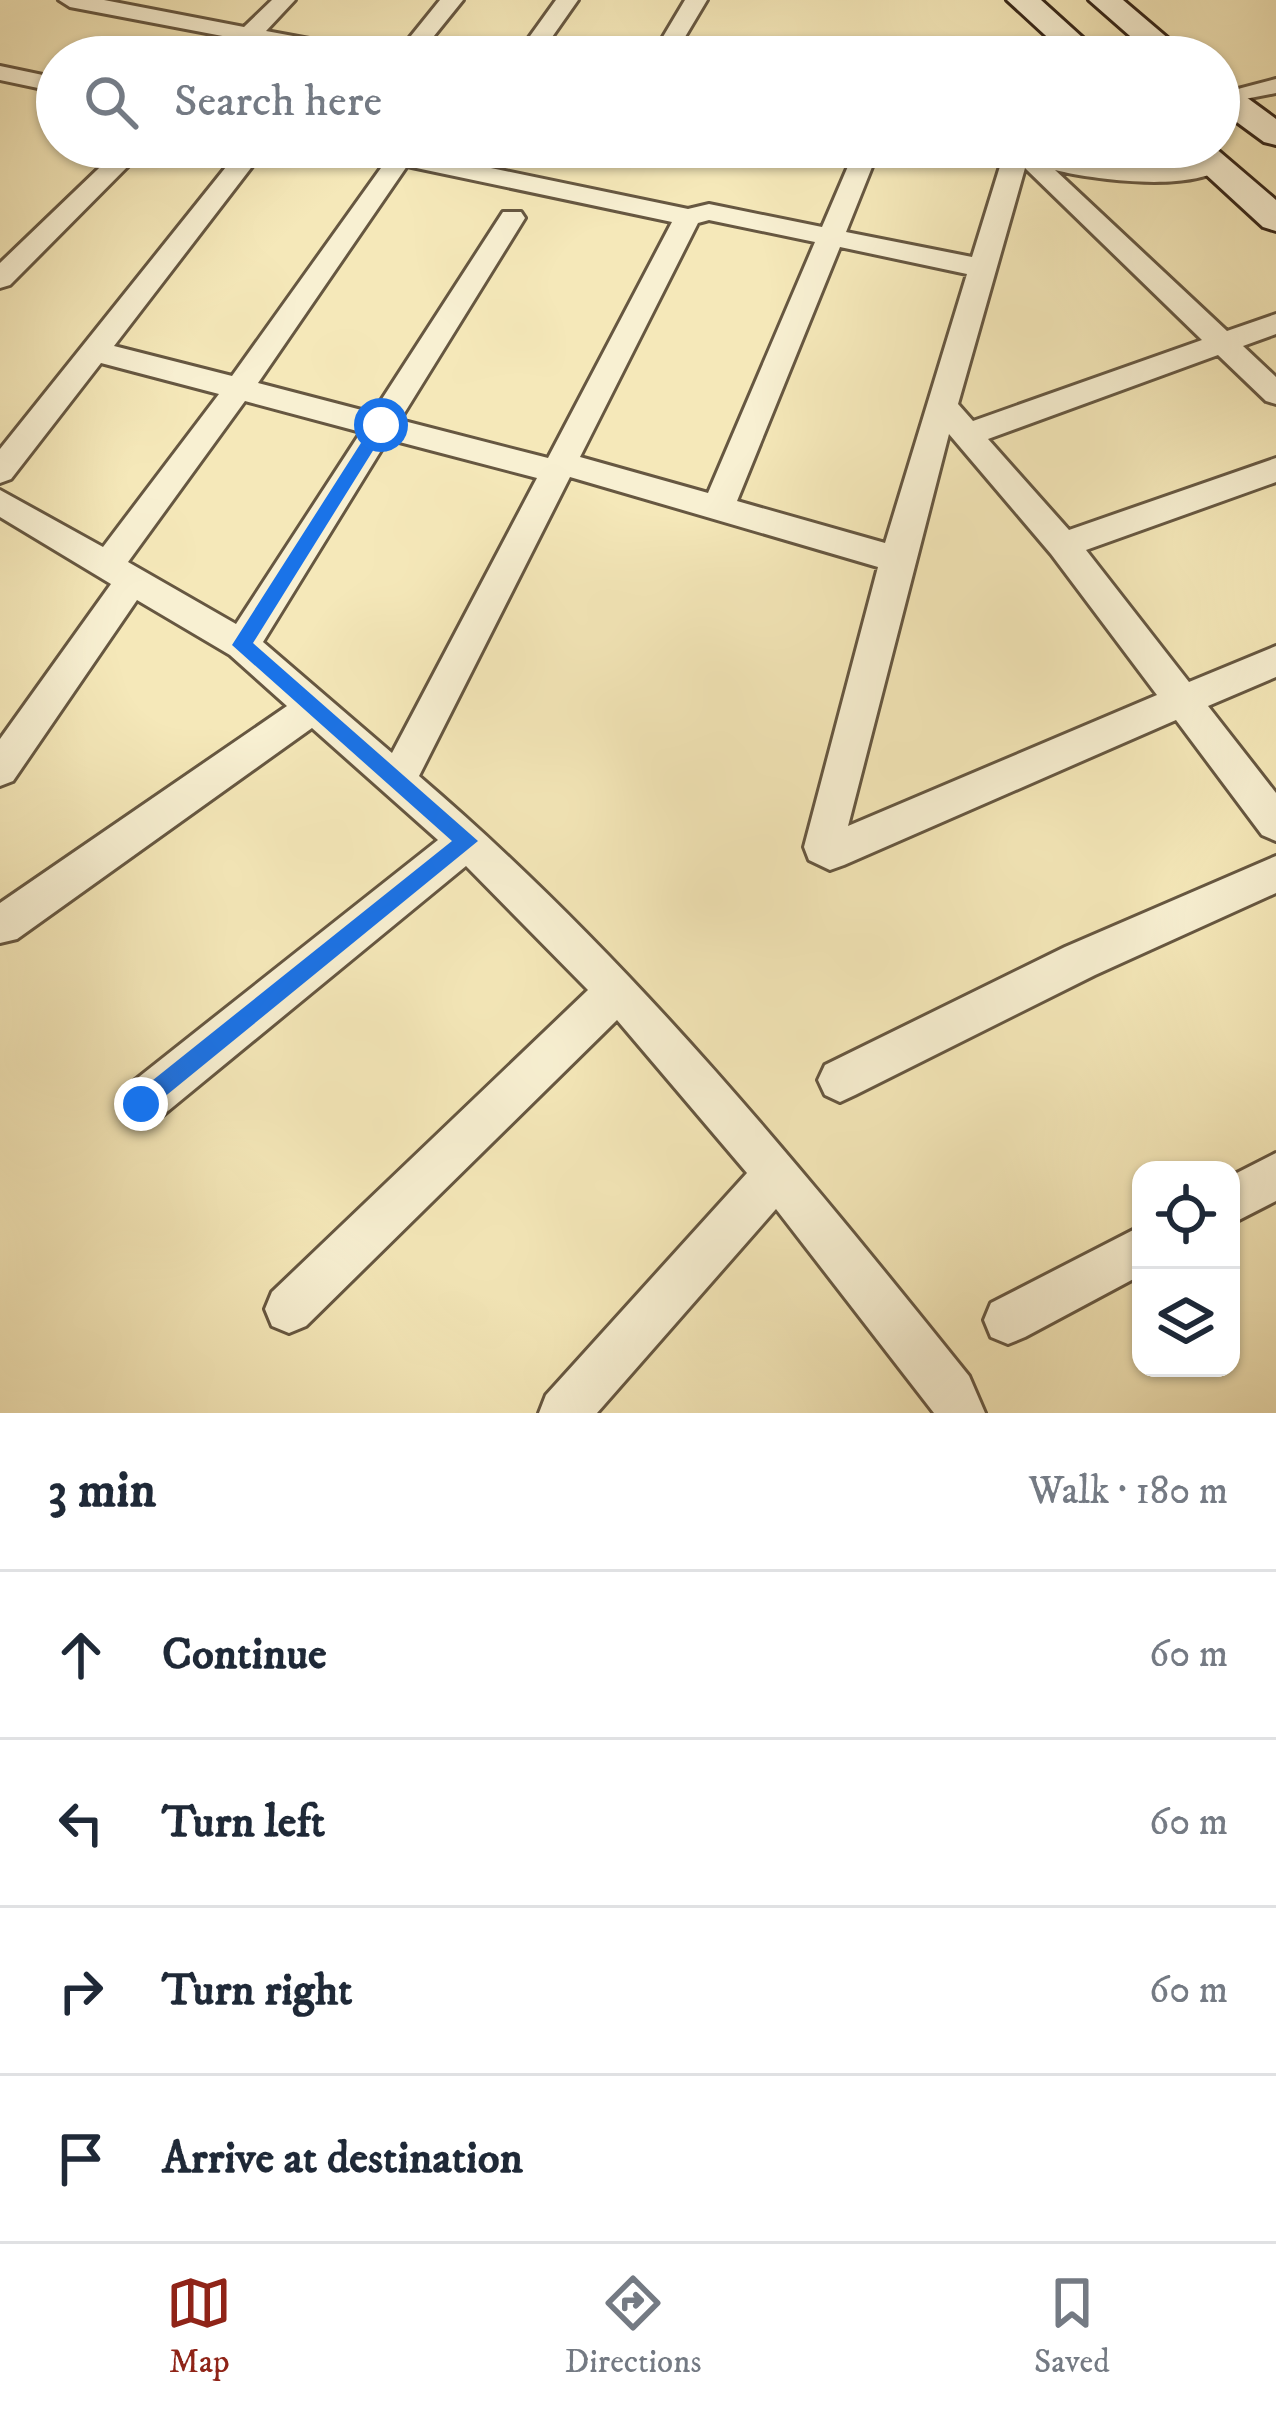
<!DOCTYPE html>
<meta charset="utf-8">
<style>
:root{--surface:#fff;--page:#f6f6f7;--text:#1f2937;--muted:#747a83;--line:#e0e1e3;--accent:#8f2418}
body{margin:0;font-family:"IM FELL DW Pica",serif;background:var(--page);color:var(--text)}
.controls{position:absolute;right:36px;bottom:36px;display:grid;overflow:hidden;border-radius:24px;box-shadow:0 3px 9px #0004}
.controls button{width:108px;height:108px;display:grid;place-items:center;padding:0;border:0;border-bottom:3px solid var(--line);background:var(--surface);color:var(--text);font:60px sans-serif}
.stop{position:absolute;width:36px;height:36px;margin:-27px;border:9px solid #1a73e8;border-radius:50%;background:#fff}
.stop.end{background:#1a73e8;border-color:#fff;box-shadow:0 3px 12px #0008}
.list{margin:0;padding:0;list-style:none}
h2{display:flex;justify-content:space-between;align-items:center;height:156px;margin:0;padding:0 48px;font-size:51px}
h2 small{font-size:39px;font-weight:400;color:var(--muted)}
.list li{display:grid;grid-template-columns:78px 1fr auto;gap:36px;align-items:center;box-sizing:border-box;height:168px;padding:0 48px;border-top:3px solid var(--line)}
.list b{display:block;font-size:45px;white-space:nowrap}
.list em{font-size:39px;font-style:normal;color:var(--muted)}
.icon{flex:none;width:66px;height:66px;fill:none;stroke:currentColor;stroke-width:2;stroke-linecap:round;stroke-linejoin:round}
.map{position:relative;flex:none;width:1276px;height:1413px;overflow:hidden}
.search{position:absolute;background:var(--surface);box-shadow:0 3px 9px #0004;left:36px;right:36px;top:36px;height:132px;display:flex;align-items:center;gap:30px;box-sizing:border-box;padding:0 42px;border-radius:66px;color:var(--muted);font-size:45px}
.sheet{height:828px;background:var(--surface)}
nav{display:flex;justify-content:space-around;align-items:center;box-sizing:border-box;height:168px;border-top:3px solid var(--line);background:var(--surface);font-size:33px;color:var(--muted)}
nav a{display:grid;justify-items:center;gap:6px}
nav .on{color:var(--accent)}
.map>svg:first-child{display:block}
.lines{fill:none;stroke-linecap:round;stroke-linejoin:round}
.minor-casing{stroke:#665741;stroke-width:6}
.secondary-casing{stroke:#372719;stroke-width:6}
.minor{fill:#f8f0d2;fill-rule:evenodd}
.secondary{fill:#f8f0d2;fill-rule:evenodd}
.route{fill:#1a73e8}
</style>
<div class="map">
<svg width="1276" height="1413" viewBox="0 0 1276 1413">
<rect width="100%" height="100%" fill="#f5e8b9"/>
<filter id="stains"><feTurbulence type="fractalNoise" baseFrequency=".00167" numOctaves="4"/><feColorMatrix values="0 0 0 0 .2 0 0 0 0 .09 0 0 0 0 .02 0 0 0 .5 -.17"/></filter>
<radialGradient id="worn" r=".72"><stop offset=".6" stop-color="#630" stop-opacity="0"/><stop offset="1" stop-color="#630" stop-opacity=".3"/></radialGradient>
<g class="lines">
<g class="minor-casing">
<path id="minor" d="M 59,0 L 104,0 L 244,27 L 272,0 L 295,0 L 266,31 L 369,50 L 380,57 L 333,57 L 254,42 L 239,57 L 215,57 L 233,38 L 70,7 Z
M 440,0 L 463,0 L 417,57 L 394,57 Z
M 556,0 L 578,0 L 538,57 L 515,57 Z
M 685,0 L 707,0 L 673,57 L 651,57 Z
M 0,66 L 57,78 L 57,92 L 0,80 Z
M 1276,79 L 1276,93 L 1219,104 L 1219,94 Z
M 121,147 L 147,147 L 10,285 L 0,288 L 0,263 Z
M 242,147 L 267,147 L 114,346 L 232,376 L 386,161 L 345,152 L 342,147 L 390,147 L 688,209 L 709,204 L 822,227 L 852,157 L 828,147 L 871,147 L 876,157 L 846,232 L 972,257 L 1006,147 C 1040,147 1067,160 1100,164 C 1138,169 1176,164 1214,157 L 1227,165 C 1195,193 1095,180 1055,170 L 1227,331 L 1276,314 L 1276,334 L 1243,346 L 1276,377 L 1276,404 L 1266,401 L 1218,355 L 988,439 L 1069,530 L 1276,458 L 1276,482 L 1086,550 L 1189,682 L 1276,646 L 1276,677 L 1208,706 L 1276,793 L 1276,841 L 1262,835 L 1176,720 L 844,865 L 830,870 L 809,860 L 804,847 L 878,567 L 570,477 L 419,776 C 628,955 797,1162 969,1376 L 985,1413 L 934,1413 L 776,1209 L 597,1413 L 539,1413 L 546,1395 L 747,1173 L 617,1020 L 306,1326 L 289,1333 L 272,1326 L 265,1309 L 272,1292 L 588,990 L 466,866 L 157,1120 L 141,1126 L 125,1120 L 119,1104 L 125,1088 L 438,840 L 312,728 L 17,939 L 0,943 L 0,903 L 287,706 L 230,655 L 137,600 L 13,781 L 0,786 L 0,739 L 111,584 L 0,517 L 0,490 L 103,547 L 219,394 L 101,363 L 11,479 L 0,483 L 0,449 ZM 407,166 L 672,222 L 548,458 L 400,420 L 525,218 L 521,212 L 503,212 L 373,413 L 258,383 ZM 1025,168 L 1202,340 L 973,421 L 958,404 ZM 709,220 L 815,242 L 708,493 L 580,457 L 698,223 ZM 840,247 L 967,274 L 885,543 L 737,501 ZM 245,401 L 361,432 L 236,624 L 128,562 ZM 949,434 L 1051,554 L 1157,695 L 848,826 ZM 388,439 L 537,478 L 392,753 L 263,642 Z
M 1276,856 L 1276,893 L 1095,975 L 855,1095 L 840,1102 L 825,1095 L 818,1080 L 825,1065 L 1065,947 Z
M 1276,1153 L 1276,1201 L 1231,1224 L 1231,1176 Z
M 1141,1226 L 1141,1275 L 1025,1337 L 1008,1344 L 991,1337 L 984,1320 L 991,1303 Z"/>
</g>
<g class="secondary-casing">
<path id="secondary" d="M 1007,0 L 1041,0 L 1104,57 L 1069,57 Z
M 1089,0 L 1123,0 L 1190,57 L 1154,57 Z
M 1219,83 L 1231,86 L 1276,119 L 1276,145 L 1264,142 L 1219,109 Z
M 1176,147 L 1214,147 L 1276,200 L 1276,231 L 1263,227 Z"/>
</g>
<use href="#minor" class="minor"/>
<use href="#secondary" class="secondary"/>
</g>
<path class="route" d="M 375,421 L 389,425 L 253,643 L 478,841 L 141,1116 L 133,1113 L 133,1096 L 452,841 L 232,645 Z"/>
<rect width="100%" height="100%" filter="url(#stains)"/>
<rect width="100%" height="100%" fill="url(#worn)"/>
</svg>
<div class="controls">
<button><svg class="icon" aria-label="locate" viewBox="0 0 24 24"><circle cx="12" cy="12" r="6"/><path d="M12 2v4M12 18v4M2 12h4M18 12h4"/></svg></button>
<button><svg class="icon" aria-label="layers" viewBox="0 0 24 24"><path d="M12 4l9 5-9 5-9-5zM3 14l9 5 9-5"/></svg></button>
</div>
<div class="stop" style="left:381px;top:425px"></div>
<div class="stop end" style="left:141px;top:1104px"></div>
<div class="search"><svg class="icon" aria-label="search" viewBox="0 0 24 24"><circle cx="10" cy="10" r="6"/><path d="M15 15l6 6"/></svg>Search here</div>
</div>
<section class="sheet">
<h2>3 min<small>Walk · 180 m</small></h2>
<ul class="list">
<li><svg class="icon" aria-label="ahead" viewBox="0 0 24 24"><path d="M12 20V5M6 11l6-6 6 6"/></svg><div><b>Continue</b></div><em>60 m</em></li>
<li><svg class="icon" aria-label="left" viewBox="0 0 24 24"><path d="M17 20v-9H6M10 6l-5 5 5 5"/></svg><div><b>Turn left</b></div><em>60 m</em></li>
<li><svg class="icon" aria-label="right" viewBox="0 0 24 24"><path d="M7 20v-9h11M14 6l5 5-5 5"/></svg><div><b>Turn right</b></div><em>60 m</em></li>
<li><svg class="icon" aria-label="arrive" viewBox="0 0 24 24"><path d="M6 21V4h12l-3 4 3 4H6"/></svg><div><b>Arrive at destination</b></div></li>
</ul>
</section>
<nav>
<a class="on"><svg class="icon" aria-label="map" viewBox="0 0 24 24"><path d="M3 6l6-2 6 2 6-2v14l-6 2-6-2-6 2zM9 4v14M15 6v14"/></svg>Map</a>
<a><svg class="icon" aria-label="directions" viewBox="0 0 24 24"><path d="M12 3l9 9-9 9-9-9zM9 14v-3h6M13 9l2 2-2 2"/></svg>Directions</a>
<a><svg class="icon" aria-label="saved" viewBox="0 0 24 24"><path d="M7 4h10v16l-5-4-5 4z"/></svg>Saved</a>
</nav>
